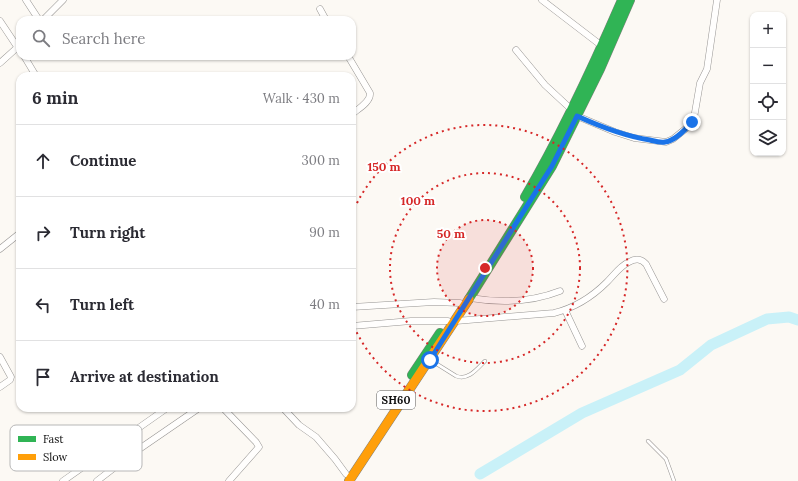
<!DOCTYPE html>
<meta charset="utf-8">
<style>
:root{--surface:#fff;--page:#f7f7f7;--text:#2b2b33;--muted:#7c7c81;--line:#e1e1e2}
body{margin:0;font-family:Lora,serif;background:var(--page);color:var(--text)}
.controls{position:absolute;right:12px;top:12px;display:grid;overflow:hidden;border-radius:8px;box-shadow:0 1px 3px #0004}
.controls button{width:36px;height:36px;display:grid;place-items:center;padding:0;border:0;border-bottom:1px solid var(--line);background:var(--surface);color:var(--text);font:20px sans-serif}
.stop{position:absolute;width:12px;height:12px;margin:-9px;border:3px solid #1a73e8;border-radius:50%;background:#fff}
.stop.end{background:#1a73e8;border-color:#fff;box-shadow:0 1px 4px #0008}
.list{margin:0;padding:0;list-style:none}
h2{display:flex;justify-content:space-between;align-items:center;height:52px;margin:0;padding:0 16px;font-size:17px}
h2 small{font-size:13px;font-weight:400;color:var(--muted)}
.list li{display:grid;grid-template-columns:26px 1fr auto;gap:12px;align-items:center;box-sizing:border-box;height:72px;padding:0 16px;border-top:1px solid var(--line)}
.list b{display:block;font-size:15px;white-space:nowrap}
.list em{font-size:13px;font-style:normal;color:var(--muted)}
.icon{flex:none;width:22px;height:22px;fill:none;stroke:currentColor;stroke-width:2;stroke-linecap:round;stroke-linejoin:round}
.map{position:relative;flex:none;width:798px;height:481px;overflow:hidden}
.search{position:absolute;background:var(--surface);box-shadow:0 1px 3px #0004;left:16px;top:16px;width:340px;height:44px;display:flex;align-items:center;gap:10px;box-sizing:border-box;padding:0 14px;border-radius:12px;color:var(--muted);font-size:15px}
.panel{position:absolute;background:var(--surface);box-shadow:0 1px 3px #0004;left:16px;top:72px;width:340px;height:340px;border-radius:12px}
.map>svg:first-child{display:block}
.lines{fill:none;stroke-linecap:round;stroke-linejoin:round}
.river{stroke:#c9f1f8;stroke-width:11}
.lane-casing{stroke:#969492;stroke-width:4}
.street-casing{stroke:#969492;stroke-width:7}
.fast-casing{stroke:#83827f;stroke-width:10}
.slow-casing{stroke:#83827f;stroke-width:10}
.lane{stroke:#fffefd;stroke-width:3}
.street{stroke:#fffefd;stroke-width:6}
.fast{stroke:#30b455;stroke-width:9}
.slow{stroke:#ff9f0a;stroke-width:9}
.route{stroke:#1a73e8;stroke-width:5}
.ring{fill:none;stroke:#d62828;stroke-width:2;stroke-dasharray:2 4}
.labels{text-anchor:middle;stroke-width:4;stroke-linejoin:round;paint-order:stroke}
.shield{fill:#fff;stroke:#575757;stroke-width:1}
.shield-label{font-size:11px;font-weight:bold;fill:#0f0f0f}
.key{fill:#fff;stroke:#b7b7b7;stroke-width:1}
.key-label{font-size:11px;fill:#0f0f0f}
.centre{fill:#d62828;stroke:#fff;stroke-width:2}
.ring-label{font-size:12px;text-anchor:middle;font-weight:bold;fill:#d62828;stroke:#fff;stroke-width:4;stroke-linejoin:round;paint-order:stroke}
</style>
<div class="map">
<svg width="798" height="481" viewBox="0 0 798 481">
<rect width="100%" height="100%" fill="#fcf9f4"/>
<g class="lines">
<path class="river" d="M 480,474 L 582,413 L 680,370 L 711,345 L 767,319 L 789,317 L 798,320"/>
<g class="lane-casing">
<path id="lane" d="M 432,361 L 456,376 C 468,381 477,369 485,361
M 648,441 L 666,459 L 674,481"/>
</g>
<g class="street-casing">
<path id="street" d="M 26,0 L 39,20
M 542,0 L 602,46
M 320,9 L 326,20
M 43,20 L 63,0
M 0,21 L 20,51
M 516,50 L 545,85 L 572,110
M 24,56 L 36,76
M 348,56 L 370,93 C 371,102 358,109 352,114
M 0,63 L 20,45
M 577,116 L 615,132 L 634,138 L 666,142 L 673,139 L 689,126 L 694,118 L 700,83 L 707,69 L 717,0
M 0,249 L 20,233
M 470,298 C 500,303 532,302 560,291
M 352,307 L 434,302 L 460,303
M 565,310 L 582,346
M 456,321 L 554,313 C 574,308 592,297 607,282 C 614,275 620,266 629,262 C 636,258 641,259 646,264 L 664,299
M 352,326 L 411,321 L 448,321
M 0,357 L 11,377 L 10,380 L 0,387
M 223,408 L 256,442 L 259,447 L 229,481
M 283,408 L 299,425 L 316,437 L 335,459 L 346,474
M 63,481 L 167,408
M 97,481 L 132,454 L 199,408"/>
</g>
<g class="fast-casing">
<path id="fast" d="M 525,197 C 562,134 593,67 622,0
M 469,299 L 552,166 L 600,69 L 630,0
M 412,375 L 440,333"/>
</g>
<g class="slow-casing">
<path id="slow" d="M 349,481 L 469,299"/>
</g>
<use href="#lane" class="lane"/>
<use href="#street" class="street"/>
<use href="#fast" class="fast"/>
<use href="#slow" class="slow"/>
</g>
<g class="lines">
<path class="route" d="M 430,360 L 552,166 L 577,116 C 601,127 624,136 650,140 C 654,141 660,143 665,142 C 675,141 686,129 692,122"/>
</g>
<circle cx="485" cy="268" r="48" fill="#d62828" fill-opacity=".12"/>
<g class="ring">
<circle cx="485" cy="268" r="48"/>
<circle cx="485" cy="268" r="95"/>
<path d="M352 214A143 143 0 1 1 352 322"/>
</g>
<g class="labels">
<rect class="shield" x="377" y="391" width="38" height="18" rx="3"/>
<g class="shield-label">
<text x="396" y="404">SH60</text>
</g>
</g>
<rect x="10" y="425" width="132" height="46" rx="6" class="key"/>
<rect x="18" y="436" width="18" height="6" fill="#30b455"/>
<rect x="18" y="454" width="18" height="6" fill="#ff9f0a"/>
<g class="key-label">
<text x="43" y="443">Fast</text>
<text x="43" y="461">Slow</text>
</g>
<circle cx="485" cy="268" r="6" class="centre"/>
<g class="ring-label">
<text x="384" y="171">150 m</text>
<text x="418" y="205">100 m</text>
<text x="451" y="238">50 m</text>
</g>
</svg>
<div class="controls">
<button>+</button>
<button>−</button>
<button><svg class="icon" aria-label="locate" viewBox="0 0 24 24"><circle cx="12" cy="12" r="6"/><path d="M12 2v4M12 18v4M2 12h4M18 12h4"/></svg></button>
<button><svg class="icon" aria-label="layers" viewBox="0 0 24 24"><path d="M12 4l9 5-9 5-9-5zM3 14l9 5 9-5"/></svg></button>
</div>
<div class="stop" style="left:430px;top:360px"></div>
<div class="stop end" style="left:692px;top:122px"></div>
<div class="search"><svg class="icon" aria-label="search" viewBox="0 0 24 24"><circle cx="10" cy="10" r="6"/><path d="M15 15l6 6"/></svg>Search here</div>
<section class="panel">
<h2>6 min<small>Walk · 430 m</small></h2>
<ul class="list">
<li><svg class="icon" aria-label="ahead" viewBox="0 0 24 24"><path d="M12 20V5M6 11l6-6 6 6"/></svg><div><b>Continue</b></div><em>300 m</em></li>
<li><svg class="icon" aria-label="right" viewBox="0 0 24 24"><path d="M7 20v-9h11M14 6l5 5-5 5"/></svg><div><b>Turn right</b></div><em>90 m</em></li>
<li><svg class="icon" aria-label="left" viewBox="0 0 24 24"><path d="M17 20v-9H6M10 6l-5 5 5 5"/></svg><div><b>Turn left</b></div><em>40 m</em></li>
<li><svg class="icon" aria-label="arrive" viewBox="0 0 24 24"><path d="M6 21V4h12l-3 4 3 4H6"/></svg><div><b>Arrive at destination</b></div></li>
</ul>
</section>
</div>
